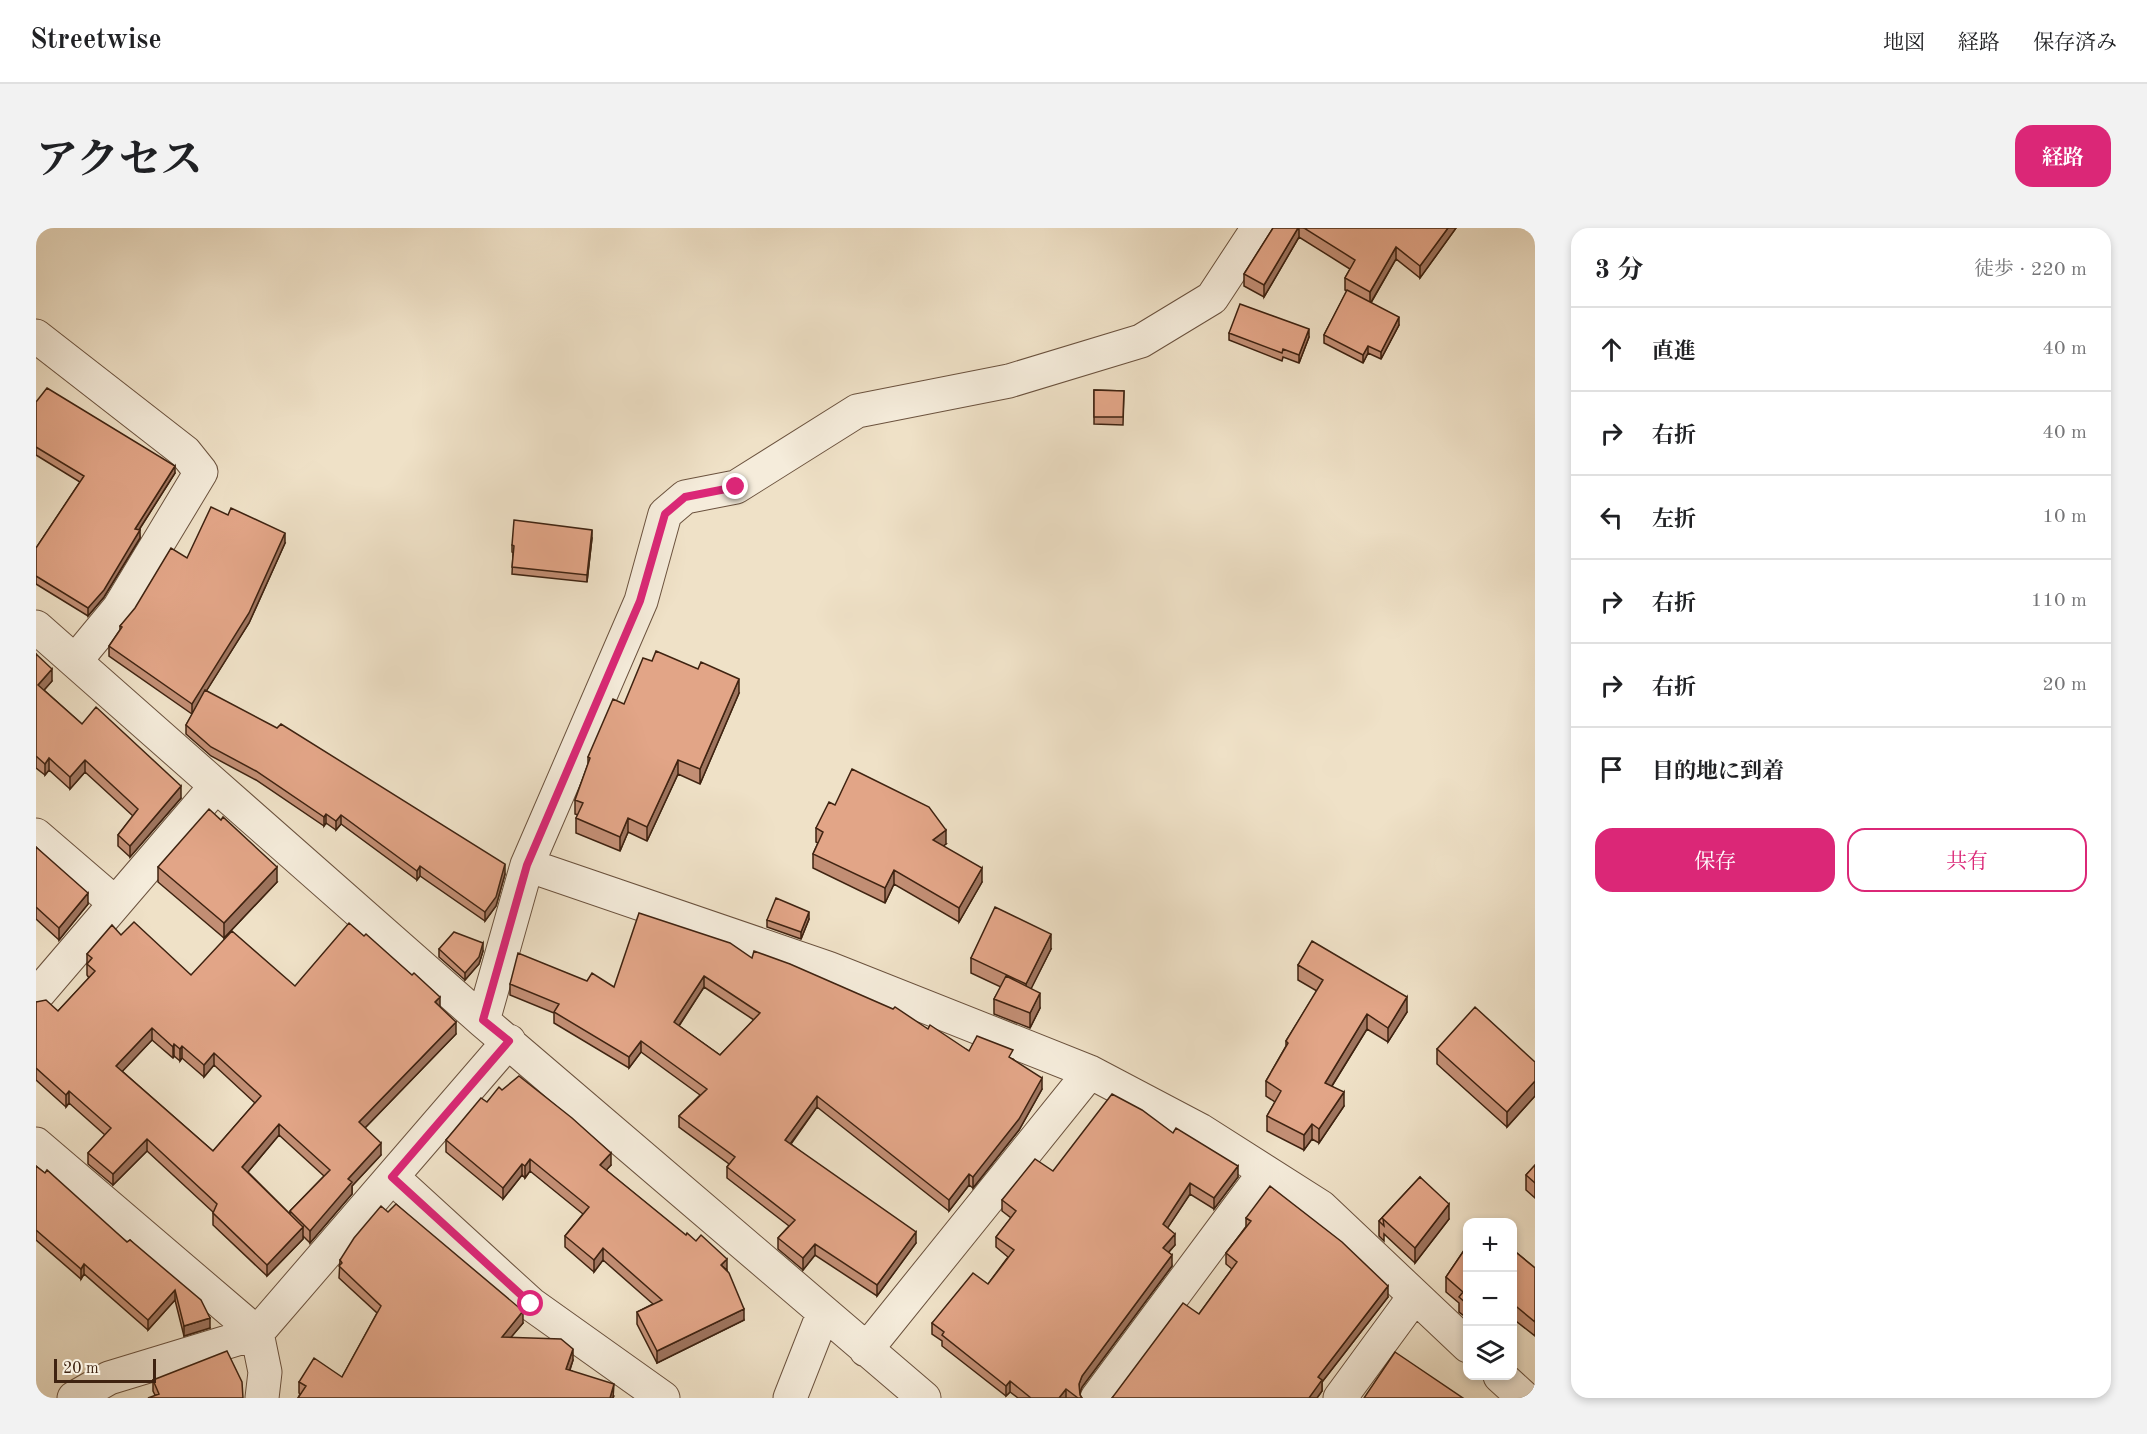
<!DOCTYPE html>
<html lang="ja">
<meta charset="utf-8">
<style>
:root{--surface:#fff;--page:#f2f2f2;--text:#202124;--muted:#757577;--line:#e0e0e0;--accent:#db2777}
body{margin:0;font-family:"Old Standard TT","Noto Serif JP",serif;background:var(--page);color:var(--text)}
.controls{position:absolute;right:18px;bottom:18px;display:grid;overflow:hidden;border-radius:12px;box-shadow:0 3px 9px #0003}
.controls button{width:54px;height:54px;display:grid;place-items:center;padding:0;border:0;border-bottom:2px solid var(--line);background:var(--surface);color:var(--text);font:30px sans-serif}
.scale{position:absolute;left:18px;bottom:15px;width:102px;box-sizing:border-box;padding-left:6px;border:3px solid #3f2311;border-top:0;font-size:16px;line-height:21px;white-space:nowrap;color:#3f2311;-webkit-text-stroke:4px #f5ecdb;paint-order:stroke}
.stop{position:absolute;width:18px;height:18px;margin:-14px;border:4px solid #db2777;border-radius:50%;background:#fff}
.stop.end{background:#db2777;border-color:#fff;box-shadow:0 2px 6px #0008}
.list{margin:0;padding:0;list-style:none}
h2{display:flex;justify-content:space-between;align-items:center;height:78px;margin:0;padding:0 24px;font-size:26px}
h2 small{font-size:20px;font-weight:400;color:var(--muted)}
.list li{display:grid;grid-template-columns:39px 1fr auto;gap:18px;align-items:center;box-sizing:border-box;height:84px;padding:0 24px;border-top:2px solid var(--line)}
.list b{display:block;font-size:22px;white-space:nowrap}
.list em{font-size:20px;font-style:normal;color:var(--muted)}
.actions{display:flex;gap:12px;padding:18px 24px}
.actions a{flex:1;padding:14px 0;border:2px solid var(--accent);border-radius:18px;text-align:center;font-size:21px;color:var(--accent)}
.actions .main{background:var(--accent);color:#fff}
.icon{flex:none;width:33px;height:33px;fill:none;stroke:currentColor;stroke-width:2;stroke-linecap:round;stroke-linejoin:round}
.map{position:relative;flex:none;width:1499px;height:1170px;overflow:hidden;border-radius:18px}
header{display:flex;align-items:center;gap:36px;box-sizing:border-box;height:84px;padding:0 30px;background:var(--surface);border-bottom:2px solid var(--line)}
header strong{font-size:28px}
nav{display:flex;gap:33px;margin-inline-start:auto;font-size:21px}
.intro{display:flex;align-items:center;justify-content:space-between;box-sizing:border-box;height:144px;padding:0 36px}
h1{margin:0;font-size:42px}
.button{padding:15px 27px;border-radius:18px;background:var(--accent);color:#fff;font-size:21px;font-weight:700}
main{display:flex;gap:36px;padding:0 36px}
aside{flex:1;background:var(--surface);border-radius:18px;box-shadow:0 3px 9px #0003}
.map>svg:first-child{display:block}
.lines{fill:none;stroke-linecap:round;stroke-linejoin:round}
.minor-casing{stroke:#6b523e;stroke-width:35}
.minor{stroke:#f5ecdb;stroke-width:33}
.wall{fill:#c28e74;stroke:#3f2311;stroke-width:1.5;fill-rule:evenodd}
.shaded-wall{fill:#9e745e;stroke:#3f2311;stroke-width:1.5}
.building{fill:#e2a587;stroke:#3f2311;stroke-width:1.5;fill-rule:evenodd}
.route{stroke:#db2777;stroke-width:8}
</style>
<header>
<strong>Streetwise</strong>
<nav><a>地図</a><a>経路</a><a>保存済み</a></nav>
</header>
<div class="intro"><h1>アクセス</h1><a class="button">経路</a></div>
<main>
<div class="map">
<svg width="1499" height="1170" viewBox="0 0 1499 1170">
<rect width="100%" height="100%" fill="#efe1c7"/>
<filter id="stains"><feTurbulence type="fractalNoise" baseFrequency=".00333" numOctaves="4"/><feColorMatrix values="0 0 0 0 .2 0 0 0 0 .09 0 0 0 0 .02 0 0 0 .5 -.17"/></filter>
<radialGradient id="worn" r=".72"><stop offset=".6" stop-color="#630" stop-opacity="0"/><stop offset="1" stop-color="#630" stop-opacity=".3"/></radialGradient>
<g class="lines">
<g class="minor-casing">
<path id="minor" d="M 0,108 L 149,224 L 165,244 L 83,380 L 40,432
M 0,399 L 447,793 L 888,1170
M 0,607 L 79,675
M 491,637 L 792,740 L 1054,844 L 1164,902 L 1285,979 L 1432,1118
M 0,768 L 180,558
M 447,793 L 491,637 L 605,373 L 629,286 L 649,269 L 700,259 L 821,183 L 973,153 L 1105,113 L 1176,70 L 1222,0
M 0,916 L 221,1105 L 229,1144 L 226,1170
M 356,949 L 495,1076 L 627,1170
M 830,1122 L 1054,844
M 1464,1148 L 1488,1170
M 38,1170 L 73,1150 L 221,1105 L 473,813
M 754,1170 L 787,1086
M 1061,1170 L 1229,944
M 1304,1170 L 1378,1069"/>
</g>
<use href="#minor" class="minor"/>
</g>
<path class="wall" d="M 1237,0 L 1420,0 L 1384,50 L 1360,31 L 1335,75 L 1363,97 L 1345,131 L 1332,125 L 1327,135 L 1288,115 L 1288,107 L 1311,63 L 1309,62 L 1309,50 L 1314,41 L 1263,9 L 1228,69 L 1208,58 L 1208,46 Z
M 1193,105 L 1273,109 L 1263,135 L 1247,129 L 1246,133 L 1193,112 Z
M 1058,162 L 1088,163 L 1087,197 L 1058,196 Z
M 0,174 L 139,245 L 103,302 L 104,310 L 68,369 L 52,388 L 0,356 L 0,320 L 44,254 L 0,227 Z
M 556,310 L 551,354 L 476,346 L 477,325 L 476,324 L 476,317 Z
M 249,315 L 213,395 L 170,463 L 469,646 L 460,678 L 449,693 L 384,648 L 381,652 L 305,596 L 300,602 L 290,595 L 288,598 L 220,552 L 175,528 L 150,506 L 150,497 L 160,480 L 156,486 L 73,428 L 73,418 L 84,402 L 84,398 L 151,330 Z
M 0,426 L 16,453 L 8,462 L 46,496 L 145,570 L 94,629 L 82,618 L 82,607 L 97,588 L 49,544 L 34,561 L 13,542 L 9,547 L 0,540 Z
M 703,465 L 664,556 L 642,546 L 611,613 L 592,604 L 584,623 L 540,605 L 540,590 L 542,587 L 539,586 L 539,572 L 552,536 L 552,529 L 588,476 Z
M 780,600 L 910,616 L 907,618 L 946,654 L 923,694 L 858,656 L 849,675 L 777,640 L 777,626 L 782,615 L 780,614 Z
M 0,619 L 52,676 L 23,712 L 0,691 Z
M 122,639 L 241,654 L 188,710 L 122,654 Z
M 773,691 L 765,711 L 731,699 L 731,692 Z
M 85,707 L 155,747 L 259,758 L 404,780 L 420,806 L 329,900 L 345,927 L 316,958 L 316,966 L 274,1015 L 267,1008 L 267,1011 L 231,1048 L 177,997 L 177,984 L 111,923 L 77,957 L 52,936 L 52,925 L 69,907 L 33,875 L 30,879 L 0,852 L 0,774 L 22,783 L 53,750 L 51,747 L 51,726 ZM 116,812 L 137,830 L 138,828 L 144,833 L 146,830 L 168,849 L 178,837 L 219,875 L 177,923 L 86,843 ZM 243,907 L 288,948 L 254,983 L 254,986 L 212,944 Z
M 403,721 L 447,723 L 443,736 L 429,752 L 403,729 Z
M 1015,721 L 995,760 L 1004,780 L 994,800 L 958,786 L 958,771 L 965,759 L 935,745 L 935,730 Z
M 716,730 L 892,801 L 933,823 L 977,831 L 1006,861 L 983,902 L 937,960 L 933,957 L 913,983 L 781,879 L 755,916 L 880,1015 L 841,1068 L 779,1027 L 767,1042 L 742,1021 L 742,1010 L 753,998 L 691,950 L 691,939 L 693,936 L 643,899 L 643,888 L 664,867 L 605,824 L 593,840 L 518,795 L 518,785 L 474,767 L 474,756 L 551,753 L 578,759 ZM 668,759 L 718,792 L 684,827 L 643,798 Z
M 1262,737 L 1371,784 L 1352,814 L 1331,801 L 1296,858 L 1308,878 L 1283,915 L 1276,911 L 1268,922 L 1231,903 L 1231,888 L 1239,874 L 1230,868 L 1230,853 L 1250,818 L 1250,813 L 1281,763 L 1262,752 Z
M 1401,821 L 1499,834 L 1499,868 L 1471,899 L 1401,836 Z
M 466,862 L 575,937 L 570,942 L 691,1042 L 708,1092 L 621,1135 L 601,1096 L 601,1084 L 617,1076 L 567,1032 L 558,1044 L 529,1019 L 529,1008 L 547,986 L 494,943 L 489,950 L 486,947 L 467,971 L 410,924 L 410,912 L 451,874 Z
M 1137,905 L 1202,949 L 1178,981 L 1154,966 L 1131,1000 L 1139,1017 L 1133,1024 L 1136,1038 L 1046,1159 L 1044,1164 L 1044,1167 L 1046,1170 L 982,1170 L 974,1164 L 970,1168 L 906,1118 L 906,1113 L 896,1106 L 896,1095 L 952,1056 L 972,1029 L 960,1019 L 960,1009 L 975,990 L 966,983 L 966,972 L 1017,943 Z
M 1499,937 L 1499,970 L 1490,962 L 1490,947 Z
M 0,938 L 91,1014 L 94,1012 L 174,1100 L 148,1108 L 139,1072 L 112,1102 L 48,1046 L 45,1051 L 0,1012 Z
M 1384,949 L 1413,991 L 1379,1035 L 1348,1006 L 1348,1013 L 1343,1008 L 1343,993 Z
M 1210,990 L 1352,1069 L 1286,1154 L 1286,1163 L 1281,1170 L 1076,1170 L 1163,1086 L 1196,1041 L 1190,1036 L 1190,1025 L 1210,999 Z
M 1431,1018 L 1431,1090 L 1423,1084 L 1423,1075 L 1410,1064 L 1410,1049 Z
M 1476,1021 L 1499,1040 L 1499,1108 L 1476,1090 Z
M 304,1032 L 487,1095 L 475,1109 L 537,1132 L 534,1142 L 578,1168 L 577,1170 L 262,1170 L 264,1166 L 263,1165 L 263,1154 L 306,1149 L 341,1085 L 303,1050 Z
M 117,1152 L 207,1170 L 119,1167 L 117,1163 Z"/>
<path class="shaded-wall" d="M 1262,0 L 1263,0 L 1263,9 L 1228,69 L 1228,57 Z
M 1412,0 L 1420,0 L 1384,50 L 1384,38 Z
M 1360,19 L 1360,31 L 1334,76 L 1334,64 Z
M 1363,89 L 1363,97 L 1345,131 L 1345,124 Z
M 1273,101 L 1273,109 L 1263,135 L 1263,127 Z
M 1332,118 L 1332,125 L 1327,135 L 1327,127 Z
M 139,238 L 139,245 L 99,308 L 99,301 Z
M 104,302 L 104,310 L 68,369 L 52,388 L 52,380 Z
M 556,302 L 556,310 L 551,354 L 551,347 Z
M 249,305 L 249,315 L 213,395 L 156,486 L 156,476 Z
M 16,441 L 16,453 L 2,469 L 2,457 Z
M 703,451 L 703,465 L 664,556 L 664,541 Z
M 13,530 L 13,542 L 9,547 L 9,536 Z
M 49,532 L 49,544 L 34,561 L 34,549 Z
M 642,532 L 642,546 L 611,613 L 611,599 Z
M 145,558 L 145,570 L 94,629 L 94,618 Z
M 290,586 L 290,595 L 288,598 L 288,589 Z
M 305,587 L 305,596 L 300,602 L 300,593 Z
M 592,590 L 592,604 L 584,623 L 584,609 Z
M 910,602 L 910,616 L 897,626 L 897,612 Z
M 469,636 L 469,646 L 460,678 L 449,693 L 449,684 Z
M 384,638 L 384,648 L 381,652 L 381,643 Z
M 241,639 L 241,654 L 188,710 L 188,695 Z
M 946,640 L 946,654 L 923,694 L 923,680 Z
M 858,642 L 858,656 L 849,675 L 849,660 Z
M 52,665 L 52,676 L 23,712 L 23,700 Z
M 773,684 L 773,691 L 765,711 L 765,704 Z
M 1015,706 L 1015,721 L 990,771 L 990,756 Z
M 447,715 L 447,723 L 443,736 L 429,752 L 429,745 Z
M 668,748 L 668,759 L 638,805 L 638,794 Z
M 1004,765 L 1004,780 L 994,800 L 994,785 Z
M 404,769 L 404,780 L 399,774 Z
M 1371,769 L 1371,784 L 1352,814 L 1352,800 Z
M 1331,786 L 1331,801 L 1289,869 L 1289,855 Z
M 420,794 L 420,806 L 323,906 L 323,894 Z
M 116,800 L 116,812 L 80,850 L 80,838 Z
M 605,813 L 605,824 L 593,840 L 593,829 Z
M 138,816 L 138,828 L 137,830 L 137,819 Z
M 146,818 L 146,830 L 144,833 L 144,821 Z
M 178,825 L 178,837 L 168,849 L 168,837 Z
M 1006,850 L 1006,861 L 983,902 L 937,960 L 937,949 Z
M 1499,853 L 1499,868 L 1471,899 L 1471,884 Z
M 33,863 L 33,875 L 30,879 L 30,867 Z
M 1308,864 L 1308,878 L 1283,915 L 1283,901 Z
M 781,868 L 781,879 L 749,923 L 749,912 Z
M 243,896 L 243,907 L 206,951 L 206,939 Z
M 1276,896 L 1276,911 L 1268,922 L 1268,907 Z
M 111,911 L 111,923 L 77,957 L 77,946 Z
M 345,915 L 345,927 L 316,958 L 316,966 L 274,1015 L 274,1003 L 312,951 Z
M 575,925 L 575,937 L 564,949 L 564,937 Z
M 494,931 L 494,943 L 489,950 L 489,938 Z
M 486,936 L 486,947 L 467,971 L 467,960 Z
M 1202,938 L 1202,949 L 1178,981 L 1178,970 Z
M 933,946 L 933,957 L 913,983 L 913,972 Z
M 1154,955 L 1154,966 L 1127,1007 L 1127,996 Z
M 1413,976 L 1413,991 L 1379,1035 L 1379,1020 Z
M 267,999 L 267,1011 L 231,1048 L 231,1037 Z
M 880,1004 L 880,1015 L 841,1068 L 841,1057 Z
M 1139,1006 L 1139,1017 L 1127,1030 L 1127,1020 Z
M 779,1016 L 779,1027 L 767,1042 L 767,1030 Z
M 567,1020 L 567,1032 L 558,1044 L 558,1032 Z
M 1136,1027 L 1136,1038 L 1046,1159 L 1043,1167 L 1043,1156 L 1046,1148 Z
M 691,1031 L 691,1042 L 685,1037 Z
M 48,1036 L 48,1046 L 45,1051 L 45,1041 Z
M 1352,1058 L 1352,1069 L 1286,1154 L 1286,1163 L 1281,1170 L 1273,1170 L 1282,1149 Z
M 139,1062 L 139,1072 L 112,1102 L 112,1092 Z
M 708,1081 L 708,1092 L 621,1135 L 621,1123 Z
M 487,1083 L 487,1095 L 466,1120 L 466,1109 Z
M 174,1090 L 174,1100 L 148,1108 L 148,1098 Z
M 537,1121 L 537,1132 L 530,1152 L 530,1141 Z
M 974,1153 L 974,1164 L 970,1168 L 970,1158 Z
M 578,1156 L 577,1170 L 574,1170 Z
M 1030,1161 L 1030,1170 L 1023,1170 Z"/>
<path class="building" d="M 1237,0 L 1262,0 L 1228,57 L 1208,46 Z
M 1268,0 L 1412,0 L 1384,38 L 1360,19 L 1334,64 L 1309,50 L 1319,32 Z
M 1311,62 L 1363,89 L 1345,124 L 1332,118 L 1327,127 L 1288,107 Z
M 1204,76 L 1273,101 L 1263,127 L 1247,121 L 1246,125 L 1193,105 Z
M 11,160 L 139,238 L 99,301 L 104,302 L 68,362 L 52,380 L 0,348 L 0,320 L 48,248 L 0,219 L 0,174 Z
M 1058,162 L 1088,163 L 1087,189 L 1058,189 Z
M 175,279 L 192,287 L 195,280 L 249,305 L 213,385 L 156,476 L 73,418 L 86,399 L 84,398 L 99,380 L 135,320 L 151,330 Z
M 478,292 L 556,302 L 551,347 L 476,339 L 478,318 L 476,317 Z
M 620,423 L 662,441 L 665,434 L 703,451 L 664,541 L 642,532 L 611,599 L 592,590 L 584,609 L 540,590 L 547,575 L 539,572 L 554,530 L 552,529 L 577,471 L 588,476 L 607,430 L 616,433 Z
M 0,426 L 16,441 L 2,457 L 46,496 L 60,479 L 145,558 L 94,618 L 82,607 L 102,581 L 49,532 L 34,549 L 13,530 L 9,536 L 0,528 Z
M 169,462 L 241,500 L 245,496 L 469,636 L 460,669 L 449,684 L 384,638 L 381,643 L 305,587 L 300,593 L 290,586 L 288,589 L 220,543 L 175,519 L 150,497 Z
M 816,541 L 893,579 L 910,602 L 897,612 L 946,640 L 923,680 L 858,642 L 849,660 L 777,626 L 787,604 L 780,600 L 793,574 L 799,577 Z
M 173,581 L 185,592 L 187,589 L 241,639 L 188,695 L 122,639 Z
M 0,619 L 52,665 L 23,700 L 0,679 Z
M 740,670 L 773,684 L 765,704 L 731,692 Z
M 959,679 L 1015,706 L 990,756 L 935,730 Z
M 603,685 L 694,715 L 716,730 L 718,723 L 754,736 L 857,781 L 859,779 L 892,801 L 894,797 L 933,823 L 941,808 L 977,822 L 973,829 L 1006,850 L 983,891 L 937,949 L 933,946 L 913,972 L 781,868 L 749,912 L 880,1004 L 841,1057 L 779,1016 L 767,1030 L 742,1010 L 759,992 L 691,939 L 699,929 L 643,888 L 671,861 L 605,813 L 593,829 L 518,784 L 523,776 L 474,756 L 482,725 L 551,753 L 556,745 L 578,759 ZM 668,748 L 724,785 L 684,827 L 638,794 Z
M 98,694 L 155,747 L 196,703 L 259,758 L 313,695 L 328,708 L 330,706 L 376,747 L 378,745 L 404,769 L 399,774 L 420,794 L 323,894 L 345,915 L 312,951 L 316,954 L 274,1003 L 254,983 L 294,942 L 243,896 L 206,939 L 267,999 L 231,1037 L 177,985 L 181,976 L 111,911 L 77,946 L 52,925 L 75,900 L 33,863 L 30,867 L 0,840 L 0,774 L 10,772 L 22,783 L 59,743 L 51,736 L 56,730 L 51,726 L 76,697 L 85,707 ZM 116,800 L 137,819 L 138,816 L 144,821 L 146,818 L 168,837 L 178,825 L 225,868 L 177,923 L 80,838 Z
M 418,704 L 447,715 L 443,729 L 429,745 L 403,721 Z
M 1276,713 L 1371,769 L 1352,800 L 1331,786 L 1289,855 L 1308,864 L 1283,901 L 1276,896 L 1268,907 L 1231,888 L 1245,863 L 1230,853 L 1252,815 L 1250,813 L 1287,752 L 1262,737 Z
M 970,748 L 1004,765 L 994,785 L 958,771 Z
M 1439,779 L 1499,834 L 1499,853 L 1471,884 L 1401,821 Z
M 483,848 L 536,890 L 575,925 L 564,937 L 650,1007 L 651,1005 L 660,1013 L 665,1007 L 691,1031 L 685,1037 L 693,1045 L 708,1081 L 621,1123 L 601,1084 L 626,1072 L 567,1020 L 558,1032 L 529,1008 L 553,979 L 494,931 L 489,938 L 486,936 L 467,960 L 410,912 L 445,870 L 451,874 L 463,859 L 466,862 Z
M 1076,866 L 1106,882 L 1137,905 L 1140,900 L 1202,938 L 1178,970 L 1154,955 L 1127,996 L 1139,1006 L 1127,1020 L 1136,1027 L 1046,1148 L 1043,1156 L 1044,1167 L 1046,1170 L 1042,1170 L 1030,1161 L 1023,1170 L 995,1170 L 974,1153 L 970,1158 L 906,1107 L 908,1104 L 896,1095 L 937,1045 L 952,1056 L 978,1022 L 960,1009 L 980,983 L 966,972 L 999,931 L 1017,943 Z
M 1499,937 L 1499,955 L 1490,947 Z
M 0,938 L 9,945 L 11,942 L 91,1014 L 94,1012 L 165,1072 L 174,1090 L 148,1098 L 139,1062 L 112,1092 L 48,1036 L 45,1041 L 0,1002 Z
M 1384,949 L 1413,976 L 1379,1020 L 1347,991 L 1348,998 L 1343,993 Z
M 1234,958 L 1306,1014 L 1352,1058 L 1282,1149 L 1286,1152 L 1273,1170 L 1076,1170 L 1147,1075 L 1163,1086 L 1201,1034 L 1190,1025 L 1215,993 L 1210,990 Z
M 360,976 L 487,1083 L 466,1109 L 525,1111 L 537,1121 L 530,1141 L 578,1156 L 574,1170 L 262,1170 L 270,1158 L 263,1154 L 278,1130 L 306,1149 L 345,1078 L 303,1038 L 306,1035 L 304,1032 L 318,1010 L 345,978 L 352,984 Z
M 1431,1018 L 1431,1076 L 1423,1069 L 1427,1064 L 1410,1049 Z
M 1476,1021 L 1499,1040 L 1499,1094 L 1476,1075 Z
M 191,1123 L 206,1154 L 207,1170 L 112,1170 L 123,1166 L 117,1152 Z
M 1359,1124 L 1427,1170 L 1328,1170 Z"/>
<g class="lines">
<path class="route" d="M 495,1076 L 356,949 L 473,813 L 447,792 L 491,637 L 604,373 L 629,286 L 649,269 L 700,259"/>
</g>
<rect width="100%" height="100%" filter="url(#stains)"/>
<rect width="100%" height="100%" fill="url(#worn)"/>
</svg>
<div class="controls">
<button>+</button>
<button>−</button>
<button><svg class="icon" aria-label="layers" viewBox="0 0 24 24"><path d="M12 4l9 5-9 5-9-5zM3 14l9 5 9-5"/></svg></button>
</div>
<div class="scale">20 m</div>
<div class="stop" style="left:495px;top:1076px"></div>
<div class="stop end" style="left:700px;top:259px"></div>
</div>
<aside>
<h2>3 分<small>徒歩 · 220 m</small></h2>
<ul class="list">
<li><svg class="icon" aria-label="ahead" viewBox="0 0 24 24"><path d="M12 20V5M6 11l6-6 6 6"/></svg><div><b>直進</b></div><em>40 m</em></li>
<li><svg class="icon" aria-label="right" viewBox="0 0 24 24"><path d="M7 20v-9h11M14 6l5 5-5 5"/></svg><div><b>右折</b></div><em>40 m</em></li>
<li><svg class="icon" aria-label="left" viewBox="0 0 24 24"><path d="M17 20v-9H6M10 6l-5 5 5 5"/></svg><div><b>左折</b></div><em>10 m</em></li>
<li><svg class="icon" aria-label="right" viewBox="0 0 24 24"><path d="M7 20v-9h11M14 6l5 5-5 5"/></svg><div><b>右折</b></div><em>110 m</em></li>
<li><svg class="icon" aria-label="right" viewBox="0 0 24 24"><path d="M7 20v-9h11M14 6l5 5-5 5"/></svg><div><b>右折</b></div><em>20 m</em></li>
<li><svg class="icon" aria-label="arrive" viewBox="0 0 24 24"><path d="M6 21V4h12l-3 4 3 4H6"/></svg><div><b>目的地に到着</b></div></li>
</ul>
<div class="actions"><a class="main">保存</a><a>共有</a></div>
</aside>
</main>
